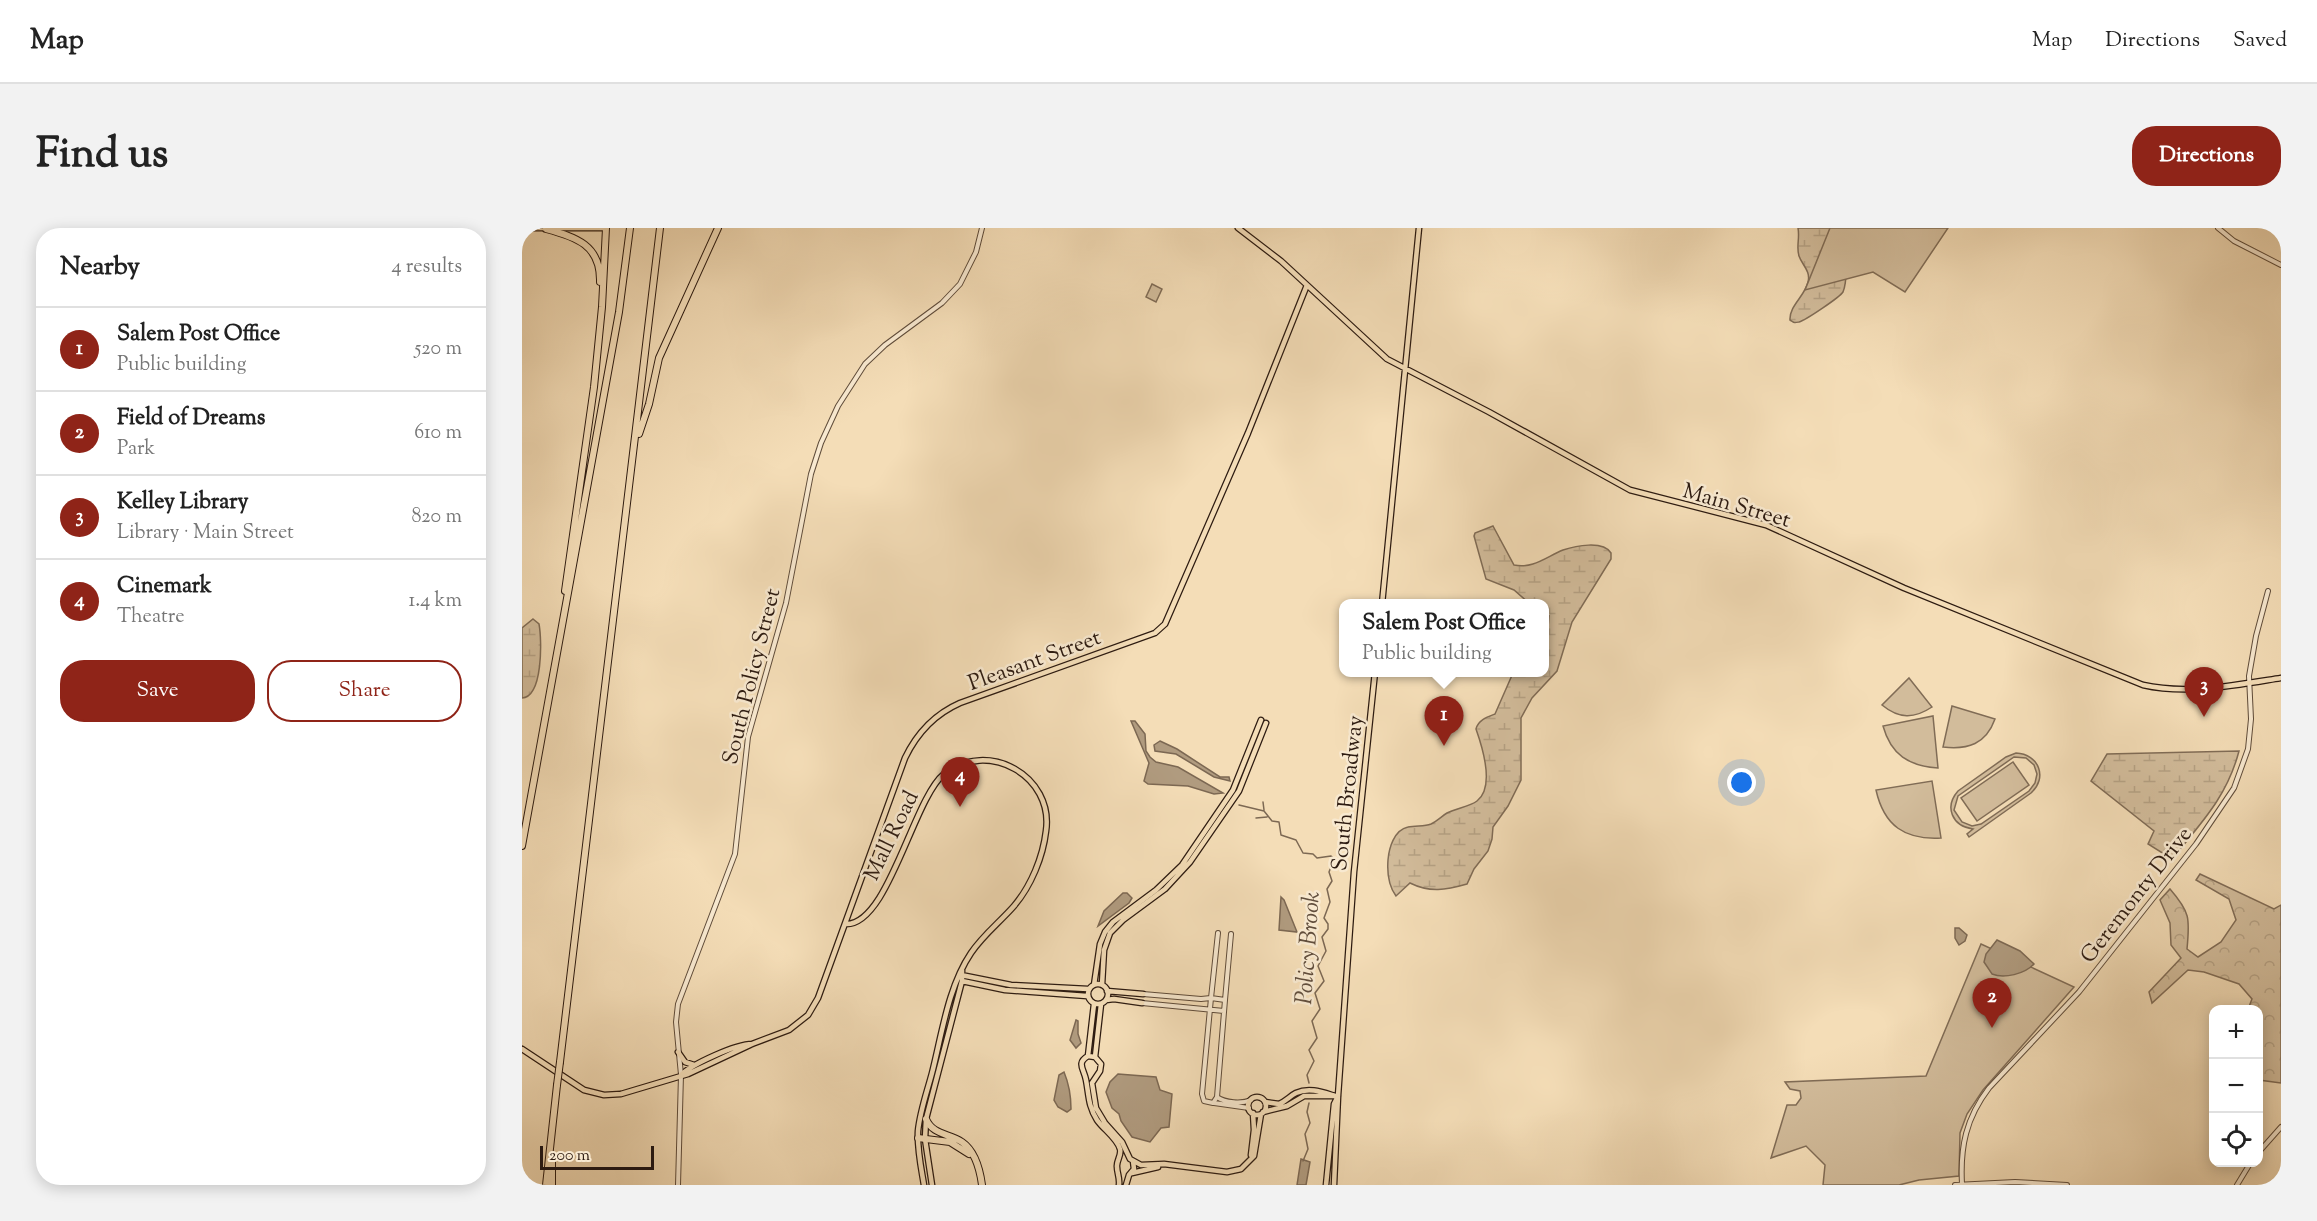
<!DOCTYPE html>
<meta charset="utf-8">
<style>
:root{--surface:#fff;--page:#f2f2f2;--text:#222;--muted:#767676;--line:#e0e0e0;--accent:#8f2418}
body{margin:0;font-family:"Sorts Mill Goudy",serif;background:var(--page);color:var(--text)}
.controls{position:absolute;right:18px;bottom:18px;display:grid;overflow:hidden;border-radius:12px;box-shadow:0 3px 15px #0003}
.controls button{width:54px;height:54px;display:grid;place-items:center;padding:0;border:0;border-bottom:2px solid var(--line);background:var(--surface);color:var(--text);font:30px sans-serif}
.scale{position:absolute;left:18px;bottom:15px;width:114px;box-sizing:border-box;padding-left:6px;border:3px solid #2d1b11;border-top:0;font-size:16px;line-height:21px;white-space:nowrap;color:#2d1b11;-webkit-text-stroke:4px #f8e9d0;paint-order:stroke}
.you{position:absolute;left:1220px;top:555px;width:21px;height:21px;margin:-15px;border:4px solid #fff;border-radius:50%;background:#1a73e8;box-shadow:0 0 0 9px #1a73e833}
.badge{display:grid;place-items:center;width:39px;height:39px;border-radius:50%;background:var(--accent);color:#fff;font-size:20px;font-weight:700}
.pin{position:absolute;translate:-50% -50px;filter:drop-shadow(0 2px 3px #0008)}
.pin::after{content:'';position:absolute;top:32px;width:21px;height:18px;background:inherit;clip-path:polygon(0 0,100% 0,50% 100%)}
.popup{position:absolute;left:817px;top:371px;width:210px;height:78px;box-sizing:border-box;display:grid;place-content:center;border-radius:12px;background:var(--surface);filter:drop-shadow(0 2px 4px #0005);font-size:20px;white-space:nowrap;color:var(--muted)}
.popup b{font-size:22px;color:var(--text)}
.popup::after{content:'';position:absolute;left:50%;top:100%;margin-left:-12px;border:12px solid transparent;border-top-color:var(--surface)}
.list{margin:0;padding:0;list-style:none}
h2{display:flex;justify-content:space-between;align-items:center;height:78px;margin:0;padding:0 24px;font-size:26px}
h2 small{font-size:20px;font-weight:400;color:var(--muted)}
.list li{display:grid;grid-template-columns:39px 1fr auto;gap:18px;align-items:center;box-sizing:border-box;height:84px;padding:0 24px;border-top:2px solid var(--line)}
.list b{display:block;font-size:22px;white-space:nowrap}
.list p{margin:0;font-size:20px;white-space:nowrap;color:var(--muted)}
.list em{font-size:20px;font-style:normal;color:var(--muted)}
.actions{display:flex;gap:12px;padding:18px 24px}
.actions a{flex:1;padding:14px 0;border:2px solid var(--accent);border-radius:24px;text-align:center;font-size:21px;color:var(--accent)}
.actions .main{background:var(--accent);color:#fff}
.icon{flex:none;width:33px;height:33px;fill:none;stroke:currentColor;stroke-width:2;stroke-linecap:round;stroke-linejoin:round}
.map{position:relative;flex:none;width:1759px;height:957px;overflow:hidden;border-radius:24px}
header{display:flex;align-items:center;gap:36px;box-sizing:border-box;height:84px;padding:0 30px;background:var(--surface);border-bottom:2px solid var(--line)}
header strong{font-size:28px}
nav{display:flex;gap:33px;margin-inline-start:auto;font-size:21px}
.intro{display:flex;align-items:center;justify-content:space-between;box-sizing:border-box;height:144px;padding:0 36px}
h1{margin:0;font-size:42px}
.button{padding:15px 27px;border-radius:24px;background:var(--accent);color:#fff;font-size:21px;font-weight:700}
main{display:flex;gap:36px;padding:0 36px}
aside{flex:1;background:var(--surface);border-radius:24px;box-shadow:0 3px 15px #0003}
.map>svg:first-child{display:block}
.forest{fill:url(#forest-crowns);stroke:#806c56;stroke-width:1.5}
.wetland{fill:url(#wetland-marsh);stroke:#806c56;stroke-width:1.5}
.green{fill:#d2bc9b;stroke:#806c56;stroke-width:1.5;fill-rule:evenodd}
.water{fill:#b09b7f;stroke:#7c6853;stroke-width:1.5}
.lines{fill:none;stroke-linecap:round;stroke-linejoin:round}
.stream{stroke:#7c6853;stroke-width:1.5}
.minor-casing{stroke:#5f4c3a;stroke-width:6}
.major-casing{stroke:#2d1b11;stroke-width:7}
.highway-casing{stroke:#2d1b11;stroke-width:8}
.minor{stroke:#f8e9d0;stroke-width:4}
.major{stroke:#f4ddb7;stroke-width:4.5}
.highway{stroke:#f4ddb7;stroke-width:6}
.highway-bridge-casing{stroke:#2d1b11;stroke-width:8;stroke-linecap:butt}
.highway-bridge{stroke:#f4ddb7;stroke-width:6}
.labels{text-anchor:middle;stroke-width:5;stroke-linejoin:round;paint-order:stroke}
.street-label{font-size:22px;fill:#2d1b11;stroke:#f8e9d0}
.water-label{font-size:24px;font-style:italic;fill:#614e3d;stroke:#f8e9d0}
</style>
<header>
<strong>Map</strong>
<nav><a>Map</a><a>Directions</a><a>Saved</a></nav>
</header>
<div class="intro"><h1>Find us</h1><a class="button">Directions</a></div>
<main>
<aside>
<h2>Nearby<small>4 results</small></h2>
<ul class="list">
<li><span class="badge">1</span><div><b>Salem Post Office</b><p>Public building</p></div><em>520 m</em></li>
<li><span class="badge">2</span><div><b>Field of Dreams</b><p>Park</p></div><em>610 m</em></li>
<li><span class="badge">3</span><div><b>Kelley Library</b><p>Library · Main Street</p></div><em>820 m</em></li>
<li><span class="badge">4</span><div><b>Cinemark</b><p>Theatre</p></div><em>1.4 km</em></li>
</ul>
<div class="actions"><a class="main">Save</a><a>Share</a></div>
</aside>
<div class="map">
<svg width="1759" height="957" viewBox="0 0 1759 957">
<defs>
<pattern id="forest-crowns" width="20" height="18" patternUnits="userSpaceOnUse" patternTransform="scale(1.5)"><rect width="20" height="18" fill="#d2bc9b"/><path d="M2 6a3 3 0 1 1 6 0M12 15a3 3 0 1 1 6 0" fill="none" stroke="#b5a184"/></pattern>
<pattern id="wetland-marsh" width="20" height="14" patternUnits="userSpaceOnUse" patternTransform="scale(1.5)"><rect width="20" height="14" fill="#d2bc9b"/><path d="M1 5h8M5 5V1M11 12h8M15 12V8" fill="none" stroke="#b5a184"/></pattern>
</defs>
<rect width="100%" height="100%" fill="#f4ddb7"/>
<filter id="stains"><feTurbulence type="fractalNoise" baseFrequency=".00333" numOctaves="4"/><feColorMatrix values="0 0 0 0 .2 0 0 0 0 .09 0 0 0 0 .02 0 0 0 .5 -.17"/></filter>
<radialGradient id="worn" r=".72"><stop offset=".6" stop-color="#630" stop-opacity="0"/><stop offset="1" stop-color="#630" stop-opacity=".3"/></radialGradient>
<path class="forest" d="M 1678,646 L 1752,681 L 1759,677 L 1759,855 L 1737,852 L 1736,782 L 1726,781 L 1730,771 L 1717,756 L 1682,744 L 1666,742 L 1630,775 L 1627,764 L 1659,730 L 1649,717 L 1648,695 L 1638,672 L 1648,661 C 1668,684 1668,690 1665,721 L 1676,729 L 1699,714 L 1714,692 L 1707,671 L 1674,652 Z"/>
<path class="wetland" d="M 1276,0 L 1409,0 L 1325,30 C 1324,40 1325,55 1321,64 C 1318,69 1284,92 1277,94 C 1272,95 1273,95 1268,92 C 1267,78 1283,68 1286,54 C 1289,43 1280,37 1277,28 C 1274,19 1278,10 1276,0 Z
M 971,298 L 992,337 C 1011,341 1024,329 1041,322 C 1053,318 1081,312 1089,325 L 1089,331 L 1050,394 L 1035,443 L 1010,470 L 999,490 L 999,552 L 986,578 L 971,599 L 970,611 L 966,623 L 952,641 L 945,656 C 924,662 908,665 888,655 L 874,668 C 866,657 865,645 866,632 C 867,620 872,602 886,599 C 894,597 902,599 909,596 C 915,593 920,588 925,585 C 934,580 947,579 955,573 C 973,559 960,518 954,501 C 956,492 965,489 973,486 L 991,445 L 1022,444 L 1023,407 L 1026,400 L 1027,388 L 1023,389 L 1022,376 L 1007,375 L 992,362 L 964,351 L 952,308 L 953,305 Z
M 11,391 L 17,396 C 20,412 21,469 0,470 L 0,400 Z
M 1717,523 C 1705,569 1679,595 1650,631 L 1626,616 L 1632,603 L 1569,553 L 1585,526 Z"/>
<path class="green" d="M 1308,0 L 1426,0 L 1383,64 L 1351,44 L 1283,62 Z
M 630,56 L 640,61 L 634,74 L 624,69 Z
M 1387,450 L 1410,479 C 1392,491 1377,491 1360,477 Z
M 1430,478 L 1473,491 C 1464,516 1446,522 1421,519 Z
M 1411,488 L 1416,540 C 1387,538 1369,527 1361,498 Z
M 1494,525 C 1517,526 1526,550 1509,565 L 1447,609 L 1445,606 L 1451,601 C 1430,598 1422,579 1436,563 L 1484,529 ZM 1492,529 L 1504,530 L 1512,537 L 1515,546 L 1513,555 L 1507,563 L 1459,596 L 1450,598 L 1440,594 L 1432,582 L 1436,568 Z
M 1491,534 L 1507,557 L 1455,593 L 1439,570 Z
M 1410,553 L 1419,610 C 1383,612 1362,598 1354,562 Z
M 1459,716 L 1552,759 L 1461,862 L 1445,886 L 1438,905 L 1437,948 L 1397,952 L 1377,957 L 1301,957 L 1303,937 L 1284,918 L 1249,930 L 1265,877 L 1274,877 L 1279,870 L 1278,863 L 1268,861 L 1263,854 L 1404,848 Z"/>
<path class="water" d="M 609,493 L 613,493 L 623,506 L 624,523 L 628,529 L 634,534 L 656,539 L 701,565 L 692,566 L 666,558 L 626,556 L 622,553 L 627,535 Z
M 638,513 L 655,521 L 698,549 L 707,549 L 708,553 L 692,549 L 654,526 L 633,523 L 632,517 Z
M 601,665 L 605,665 L 610,670 L 607,675 L 576,698 L 582,683 Z
M 759,669 L 762,672 L 775,704 L 757,702 Z
M 1433,700 L 1437,700 L 1445,707 L 1443,713 L 1437,717 L 1433,710 Z
M 1475,712 L 1498,723 L 1512,736 C 1503,746 1482,751 1470,746 L 1462,734 L 1464,726 Z
M 554,792 L 556,793 L 556,806 L 559,815 L 554,820 L 548,812 Z
M 542,844 C 547,856 549,868 549,881 L 545,884 L 536,879 L 532,872 L 537,847 Z
M 596,846 L 634,849 L 638,862 L 650,866 L 647,899 L 639,900 L 628,914 L 610,909 L 599,893 L 597,886 L 590,880 L 584,864 L 588,854 Z
M 779,931 L 788,934 L 784,957 L 775,957 Z"/>
<g class="lines">
<path class="stream" d="M 741,574 L 742,582
M 717,577 L 742,583 L 750,593 L 757,594 L 759,607 L 774,612 L 781,625 L 791,626 L 795,630 L 809,628 L 812,631 L 807,644 L 810,653 L 805,661 L 808,674 L 802,690 L 806,696 L 806,701 L 800,709 L 804,723 L 796,738 L 802,753 L 793,765 L 798,781 L 790,793 L 795,810 L 787,822 L 792,833 L 785,847 L 787,855
M 734,590 L 745,589
M 781,933 L 786,921 L 783,906 L 788,895 L 785,884 L 787,875"/>
<g class="minor-casing">
<path id="minor" d="M 1696,0 L 1712,13 L 1759,37
M 621,766 L 679,771 L 689,770 L 696,705
M 703,772 L 709,706
M 620,775 L 702,783
M 695,869 L 691,875 L 682,873 L 680,866 L 689,770 L 703,772 L 695,869 C 703,875 720,876 729,872
M 692,875 L 727,880
M 1736,925 L 1759,899
M 1440,956 C 1438,919 1444,890 1467,860 L 1557,764 L 1674,616 L 1712,560 L 1726,521 L 1729,491 L 1727,448 L 1734,408 L 1746,363
M 156,957 L 159,847 L 154,794 L 156,776 L 213,626 L 226,509 L 264,375 L 289,246 L 299,215 L 316,178 L 343,136 L 363,117 L 420,75 L 438,56 L 454,24 L 460,0
M 1433,957 L 1493,954 L 1545,957
M 1715,957 L 1729,934"/>
</g>
<g class="major-casing">
<path id="major" d="M 1,0 L 82,0
M 716,0 L 759,33 L 865,131 L 967,184 L 1108,262 L 1244,297 L 1382,360 L 1621,457 C 1665,467 1715,457 1759,450
M 860,376 L 897,0
M 323,696 C 366,699 391,571 422,546 C 466,511 532,548 524,603 C 521,629 509,658 492,678 C 478,694 461,707 449,725 C 426,759 420,806 410,845 C 405,864 398,883 396,903 C 395,921 399,939 402,957
M 439,747 L 489,757 L 566,761
M 440,753 L 483,762 L 565,768
M566 766a10 10 0 1 1 20 0a10 10 0 1 1-20 0Z
M 572,757 L 578,716 L 583,704 L 591,694 L 634,662 L 660,637 L 711,562 L 739,492
M 580,757 L 582,722 L 588,705 L 601,692 L 643,661 L 668,634 L 717,563 L 744,495
M 585,763 L 621,766
M 584,772 L 592,771 L 620,775
M 572,776 L 566,828 C 554,835 562,841 564,852 C 567,867 566,878 575,892 C 581,901 595,910 598,921 C 600,927 594,933 595,939 C 595,945 598,950 597,957
M 0,821 L 62,862 L 82,867 L 99,866 L 166,846 L 230,816 L 267,802 L 286,787 L 296,770 L 383,530 C 395,505 413,486 438,475 L 633,405 L 643,396 L 726,205 L 785,57
M 156,824 L 163,834 L 172,837
M 566,828 L 573,829 L 579,836 L 578,843 L 570,855 L 574,880 L 583,895 L 600,914 L 608,931 L 619,937 L 642,936 L 705,944 L 719,941 L 732,928 L 739,886
M 573,829 L 579,776
M 159,847 C 170,836 214,816 230,816
M726 878a9 9 0 1 1 18 0a9 9 0 1 1-18 0Z
M 743,874 L 757,876 C 764,873 768,868 774,865 C 787,859 800,864 813,868
M 741,884 L 765,878 L 782,868 L 816,868
M 729,927 L 732,902 L 731,885
M 610,945 L 636,939
M 410,957 L 403,911 L 404,891 L 440,753 L 440,742
M 604,957 L 607,947 L 612,941 L 611,933
M 804,957 L 812,876 L 816,868
M 812,957 L 816,868 L 832,644 L 853,444"/>
</g>
<g class="highway-casing">
<path id="highway" d="M 24,1 C 54,9 79,17 78,54
M 117,206 L 127,176 L 137,130 L 196,0
M 43,363 L 72,159 L 80,79 L 84,0
M 0,618 L 97,84 L 108,0
M 38,834 L 138,0
M 404,891 C 411,907 426,905 440,914 C 453,923 458,942 460,957
M 396,910 L 428,914 L 447,926
M 30,932 L 30,957
M 24,957 L 35,857"/>
</g>
<use href="#minor" class="minor"/>
<use href="#major" class="major"/>
<use href="#highway" class="highway"/>
<g class="highway-bridge-casing">
<path id="highway-bridge" d="M 35,857 L 38,834"/>
</g>
<use href="#highway-bridge" class="highway-bridge"/>
</g>
<g class="labels">
<g class="street-label">
<text transform="translate(1215 276) rotate(16)" y="8">Main Street</text>
<text transform="translate(512 431) rotate(-20)" y="8">Pleasant Street</text>
<text transform="translate(228 448) rotate(-76)" y="8">South Policy Street</text>
<text transform="translate(824 565) rotate(-84)" y="8">South Broadway</text>
<text transform="translate(368 607) rotate(-64)" y="8">Mall Road</text>
<text transform="translate(1613 666) rotate(-52)" y="8">Geremonty Drive</text>
</g>
<g class="water-label">
<text transform="translate(785 720) rotate(-86)" y="8">Policy Brook</text>
</g>
</g>
<rect width="100%" height="100%" filter="url(#stains)"/>
<rect width="100%" height="100%" fill="url(#worn)"/>
</svg>
<div class="controls">
<button>+</button>
<button>−</button>
<button><svg class="icon" aria-label="locate" viewBox="0 0 24 24"><circle cx="12" cy="12" r="6"/><path d="M12 2v4M12 18v4M2 12h4M18 12h4"/></svg></button>
</div>
<div class="scale">200 m</div>
<div class="you"></div>
<div class="pin badge" style="left:922px;top:518px">1</div>
<div class="popup"><b>Salem Post Office</b>Public building</div>
<div class="pin badge" style="left:1470px;top:800px">2</div>
<div class="pin badge" style="left:1682px;top:489px">3</div>
<div class="pin badge" style="left:438px;top:579px">4</div>
</div>
</main>
